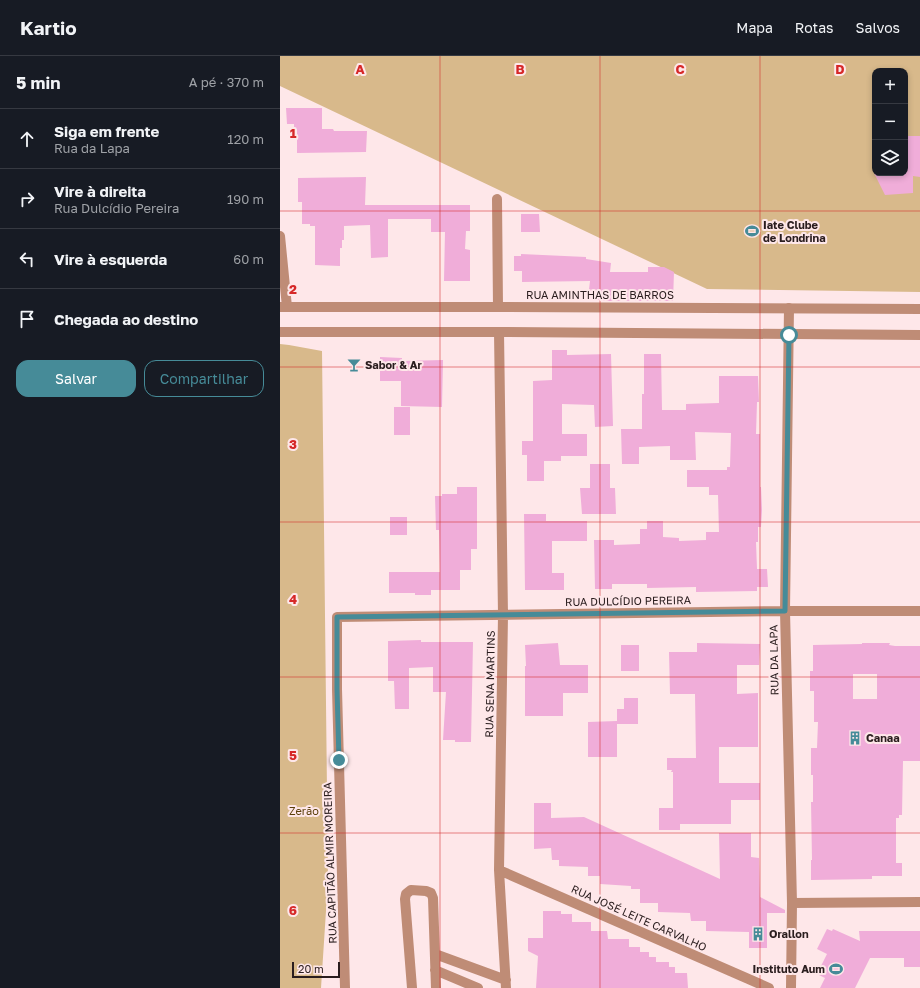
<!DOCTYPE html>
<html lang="pt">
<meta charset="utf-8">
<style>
:root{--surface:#171b24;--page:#242831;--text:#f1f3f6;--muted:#9ea1a6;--line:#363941;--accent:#468b98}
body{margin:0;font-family:"Golos Text",sans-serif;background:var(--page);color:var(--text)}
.controls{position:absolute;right:12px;top:12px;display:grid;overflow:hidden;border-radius:8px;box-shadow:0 2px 6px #0003}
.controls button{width:36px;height:36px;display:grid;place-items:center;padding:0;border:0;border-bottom:1px solid var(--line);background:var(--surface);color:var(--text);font:20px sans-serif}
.scale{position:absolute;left:12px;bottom:10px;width:48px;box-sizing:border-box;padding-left:4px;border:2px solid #2a1d1e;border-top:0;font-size:11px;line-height:14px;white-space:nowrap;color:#2a1d1e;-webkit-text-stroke:3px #fee7e9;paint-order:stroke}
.stop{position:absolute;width:12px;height:12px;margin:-9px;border:3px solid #468b98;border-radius:50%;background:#fff}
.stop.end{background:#468b98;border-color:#fff;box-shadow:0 1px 4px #0008}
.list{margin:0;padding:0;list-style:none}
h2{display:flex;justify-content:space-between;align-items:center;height:52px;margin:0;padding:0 16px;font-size:17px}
h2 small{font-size:13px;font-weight:400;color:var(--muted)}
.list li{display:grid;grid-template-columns:26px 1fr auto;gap:12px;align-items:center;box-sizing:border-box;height:60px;padding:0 16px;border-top:1px solid var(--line)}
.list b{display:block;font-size:15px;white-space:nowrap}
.list p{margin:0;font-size:13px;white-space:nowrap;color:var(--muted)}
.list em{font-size:13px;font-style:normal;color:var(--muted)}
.actions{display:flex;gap:8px;padding:12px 16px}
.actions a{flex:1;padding:9px 0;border:1px solid var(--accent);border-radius:12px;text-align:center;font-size:14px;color:var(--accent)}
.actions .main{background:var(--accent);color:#fff}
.icon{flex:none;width:22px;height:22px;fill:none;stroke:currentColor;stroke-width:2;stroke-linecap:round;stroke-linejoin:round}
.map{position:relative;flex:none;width:640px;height:932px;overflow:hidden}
header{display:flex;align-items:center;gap:24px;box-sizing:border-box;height:56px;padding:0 20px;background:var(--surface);border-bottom:1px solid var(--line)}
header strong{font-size:19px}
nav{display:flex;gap:22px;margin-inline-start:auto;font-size:14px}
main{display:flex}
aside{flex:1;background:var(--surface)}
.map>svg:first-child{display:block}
.green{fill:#d8b98b;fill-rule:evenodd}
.building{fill:#f0add9;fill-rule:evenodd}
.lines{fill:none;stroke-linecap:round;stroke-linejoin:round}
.minor{stroke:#bf8c76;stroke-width:10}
.tertiary{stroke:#bf8c76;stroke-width:10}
.route{stroke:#468b98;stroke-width:5}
.grid{fill:none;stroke:#d62828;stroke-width:1;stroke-opacity:0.55}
.labels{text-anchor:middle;stroke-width:4;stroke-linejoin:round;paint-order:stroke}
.poi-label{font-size:11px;font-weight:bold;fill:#2a1d1e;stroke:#fee7e9;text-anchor:start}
.street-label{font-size:11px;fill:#2a1d1e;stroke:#fee7e9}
.park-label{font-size:11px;fill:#5a3e09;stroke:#fee7e9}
.grid-label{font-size:13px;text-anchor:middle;font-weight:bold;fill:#d62828;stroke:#fee7e9;stroke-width:4;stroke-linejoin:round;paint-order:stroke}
</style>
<header>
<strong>Kartio</strong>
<nav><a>Mapa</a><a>Rotas</a><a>Salvos</a></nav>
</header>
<main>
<aside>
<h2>5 min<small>A pé · 370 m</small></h2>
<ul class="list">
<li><svg class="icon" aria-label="ahead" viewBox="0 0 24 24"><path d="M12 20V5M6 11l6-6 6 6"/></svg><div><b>Siga em frente</b><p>Rua da Lapa</p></div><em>120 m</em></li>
<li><svg class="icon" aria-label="right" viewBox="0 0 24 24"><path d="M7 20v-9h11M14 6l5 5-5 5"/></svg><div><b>Vire à direita</b><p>Rua Dulcídio Pereira</p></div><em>190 m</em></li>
<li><svg class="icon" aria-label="left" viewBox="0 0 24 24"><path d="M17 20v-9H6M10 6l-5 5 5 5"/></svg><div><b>Vire à esquerda</b></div><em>60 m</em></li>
<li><svg class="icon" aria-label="arrive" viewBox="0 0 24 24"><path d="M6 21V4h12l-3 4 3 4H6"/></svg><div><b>Chegada ao destino</b></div></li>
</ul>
<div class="actions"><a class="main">Salvar</a><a>Compartilhar</a></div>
</aside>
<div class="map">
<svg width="640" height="932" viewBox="0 0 640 932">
<rect width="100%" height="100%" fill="#fee7e9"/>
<path class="green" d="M 0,0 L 640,0 L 640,236 L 427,233 L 0,30 ZM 595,15 L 625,15 L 625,117 L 595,117 Z
M 0,288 L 9,289 L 42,295 L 48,824 L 41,932 L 0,932 Z"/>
<path class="building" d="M 6,52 L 42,52 L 42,73 L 53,73 L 54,75 L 87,75 L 86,96 L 17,97 L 17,73 L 14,73 L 14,68 L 7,68 Z
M 625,80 L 640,80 L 640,121 L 633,120 L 633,137 L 605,139 L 594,117 L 625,117 Z
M 86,121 L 85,149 L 190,149 L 190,175 L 186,175 L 185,193 L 190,194 L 190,225 L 164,225 L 165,176 L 151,176 L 151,163 L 108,163 L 108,201 L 91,202 L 90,169 L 64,170 L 64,184 L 62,184 L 62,192 L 60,192 L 60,210 L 35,209 L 35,170 L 30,170 L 30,168 L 22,168 L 22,146 L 18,146 L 18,122 Z
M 241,158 L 259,158 L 260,176 L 241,176 Z
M 241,198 L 306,201 L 306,203 L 331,207 L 330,216 L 368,216 L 368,211 L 384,211 L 394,216 L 393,245 L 326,245 L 308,242 L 310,225 L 242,226 L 242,215 L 234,215 L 234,200 L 241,200 Z
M 272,294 L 287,294 L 287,299 L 331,298 L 333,370 L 315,371 L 314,349 L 282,348 L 282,378 L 307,378 L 307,400 L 281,400 L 281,405 L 264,405 L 264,425 L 247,425 L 247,399 L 242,399 L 242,385 L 253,385 L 253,325 L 272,324 Z
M 364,298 L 381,298 L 382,354 L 406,354 L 406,348 L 439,347 L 439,320 L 478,320 L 479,346 L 477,346 L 476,378 L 480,378 L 480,431 L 481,431 L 482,454 L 481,471 L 478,471 L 478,486 L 476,486 L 477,513 L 487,513 L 488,531 L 477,531 L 477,535 L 416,536 L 416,531 L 367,532 L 367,528 L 332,528 L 332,533 L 315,533 L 314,484 L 334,484 L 334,489 L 360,488 L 360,473 L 367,473 L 367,465 L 383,465 L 383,481 L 399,482 L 399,485 L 426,484 L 426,476 L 439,476 L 438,439 L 429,439 L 429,431 L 407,431 L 407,414 L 447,414 L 447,411 L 450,411 L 451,377 L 415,376 L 416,404 L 390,404 L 390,390 L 359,391 L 359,408 L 342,408 L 341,373 L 362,373 L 362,338 L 364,338 Z
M 100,301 L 122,302 L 122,305 L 163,304 L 162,351 L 121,350 L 121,325 L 100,325 Z
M 114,351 L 130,351 L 130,379 L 114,379 Z
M 310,408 L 330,408 L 330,432 L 335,432 L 336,458 L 302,458 L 300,432 L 310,432 Z
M 177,431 L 197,431 L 197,493 L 191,493 L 191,514 L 180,514 L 180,534 L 151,534 L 151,539 L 135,539 L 135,537 L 109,537 L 109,516 L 160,516 L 159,474 L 156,474 L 155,440 L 162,440 L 162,438 L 177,438 Z
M 244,458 L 266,458 L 266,465 L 307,465 L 307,485 L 272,485 L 272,517 L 284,517 L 284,534 L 245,534 Z
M 110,461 L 127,461 L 127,479 L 110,479 Z
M 141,584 L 141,586 L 193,586 L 191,686 L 175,686 L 175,684 L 163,684 L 166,636 L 153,636 L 153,611 L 129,612 L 129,653 L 115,653 L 114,625 L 108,625 L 108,585 Z
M 278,587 L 280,609 L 308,609 L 308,637 L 283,637 L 283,660 L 245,660 L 245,610 L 246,610 L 245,589 Z
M 417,587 L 480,588 L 479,609 L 457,609 L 457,638 L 478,637 L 478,691 L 439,691 L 439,727 L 480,727 L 480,744 L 451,744 L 451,768 L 400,768 L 400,774 L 379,774 L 379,752 L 393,752 L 393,716 L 391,716 L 392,714 L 387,714 L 387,702 L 416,702 L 415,638 L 390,638 L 389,596 L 417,596 Z
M 582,587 L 610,587 L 609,589 L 615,590 L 640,590 L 640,705 L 623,705 L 622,759 L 619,759 L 619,762 L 616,762 L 616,807 L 622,807 L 622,820 L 592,820 L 592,823 L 531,824 L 531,804 L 532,804 L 531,746 L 533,746 L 533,719 L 531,719 L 531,692 L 537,692 L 538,666 L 534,666 L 534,635 L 530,635 L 530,615 L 533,615 L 533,589 L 582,588 ZM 573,618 L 597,618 L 597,643 L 573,643 Z
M 341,589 L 359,589 L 359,615 L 341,615 Z
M 344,642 L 358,642 L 358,668 L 337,668 L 337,701 L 308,701 L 308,666 L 337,665 L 337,653 L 344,653 Z
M 254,747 L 271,747 L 271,762 L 304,761 L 440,823 L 439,777 L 471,777 L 471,801 L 479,802 L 480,841 L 505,854 L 505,857 L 487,857 L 487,892 L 469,892 L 469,876 L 426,875 L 426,865 L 411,865 L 410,857 L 378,856 L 378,847 L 360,847 L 360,833 L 351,833 L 351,830 L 320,828 L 320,820 L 308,820 L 308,811 L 279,810 L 279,804 L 272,804 L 271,792 L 254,793 Z
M 263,855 L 281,855 L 281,858 L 292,858 L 292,866 L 311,866 L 311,875 L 327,875 L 328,883 L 349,883 L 349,891 L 360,891 L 360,896 L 369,896 L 369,901 L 376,901 L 376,906 L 389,906 L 389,911 L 395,911 L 395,917 L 407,917 L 408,932 L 256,932 L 258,900 L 248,895 L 248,882 L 263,882 Z
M 547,873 L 552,875 L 553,873 L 580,885 L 579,875 L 640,875 L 640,911 L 624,911 L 624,902 L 590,902 L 575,932 L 540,932 L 545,922 L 537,918 L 547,898 L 537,893 Z"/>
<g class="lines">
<path class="minor" d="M 217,143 L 218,251
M 0,180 L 7,251
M 509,252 L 505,555 L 512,847 L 511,932
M 219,276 L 223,559 L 219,814 L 226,932
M 219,814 L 489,932
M 512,847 L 640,846
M 155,898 L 226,924
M 155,914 L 198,932
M 65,932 L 57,633 L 57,561 L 505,555 L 640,555
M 132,932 L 125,843 L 126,838 L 131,834 L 146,835 L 151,837 L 153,842 L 156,932"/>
<path class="tertiary" d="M 0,251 L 218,251 L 640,253
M 0,276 L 219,276 L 640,279"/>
</g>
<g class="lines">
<path class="route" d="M 59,704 L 57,633 L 57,561 L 505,555 L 509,279"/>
</g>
<path class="grid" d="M 160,0 L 160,932M 320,0 L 320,932M 480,0 L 480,932M 0,155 L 640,155M 0,311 L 640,311M 0,466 L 640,466M 0,621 L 640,621M 0,777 L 640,777"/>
<defs>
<g id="stadium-bare" transform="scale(1.08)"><path d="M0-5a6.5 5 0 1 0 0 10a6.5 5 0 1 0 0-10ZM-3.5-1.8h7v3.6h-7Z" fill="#468b98" stroke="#fee7e9" stroke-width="2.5" paint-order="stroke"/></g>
<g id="bar-bare" transform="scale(1.08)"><path d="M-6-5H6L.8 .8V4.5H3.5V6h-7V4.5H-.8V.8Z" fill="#468b98" stroke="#fee7e9" stroke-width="2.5" paint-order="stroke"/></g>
<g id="building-bare" transform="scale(1.08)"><path d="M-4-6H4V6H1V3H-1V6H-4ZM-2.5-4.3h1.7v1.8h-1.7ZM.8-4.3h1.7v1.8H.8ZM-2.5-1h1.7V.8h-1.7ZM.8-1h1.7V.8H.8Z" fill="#468b98" stroke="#fee7e9" stroke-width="2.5" paint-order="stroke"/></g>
</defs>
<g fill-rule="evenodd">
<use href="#stadium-bare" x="472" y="175"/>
<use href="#bar-bare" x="74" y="309"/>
<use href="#building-bare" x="575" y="682"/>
<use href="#building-bare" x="478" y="878"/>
<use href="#stadium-bare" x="556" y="913"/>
</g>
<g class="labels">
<g class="poi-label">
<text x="483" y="173">Iate Clube<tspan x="483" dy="13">de Londrina</tspan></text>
<text x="85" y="313">Sabor &amp; Ar</text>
<text x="586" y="686">Canaa</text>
<text x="489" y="882">Orallon</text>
<text x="545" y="917" text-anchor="end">Instituto Aum</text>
</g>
<g class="street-label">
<text x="320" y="243">RUA AMINTHAS DE BARROS</text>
<text transform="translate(348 545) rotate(-1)" y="4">RUA DULCÍDIO PEREIRA</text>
<text transform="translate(494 604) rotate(-91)" y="4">RUA DA LAPA</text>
<text transform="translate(210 628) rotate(-89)" y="4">RUA SENA MARTINS</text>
<text transform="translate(50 807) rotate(-92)" y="4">RUA CAPITÃO ALMIR MOREIRA</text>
<text transform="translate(359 862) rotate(24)" y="4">RUA JOSÉ LEITE CARVALHO</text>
</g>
<g class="park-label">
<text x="24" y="759">Zerão</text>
</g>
</g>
<g class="grid-label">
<text x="80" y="18">A</text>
<text x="240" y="18">B</text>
<text x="400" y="18">C</text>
<text x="560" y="18">D</text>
<text x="13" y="82">1</text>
<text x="13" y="238">2</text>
<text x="13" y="393">3</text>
<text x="13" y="548">4</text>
<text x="13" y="704">5</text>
<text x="13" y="859">6</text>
</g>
</svg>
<div class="controls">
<button>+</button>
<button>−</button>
<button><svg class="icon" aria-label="layers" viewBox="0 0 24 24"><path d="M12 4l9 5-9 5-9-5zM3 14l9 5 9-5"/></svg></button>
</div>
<div class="scale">20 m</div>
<div class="stop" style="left:509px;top:279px"></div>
<div class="stop end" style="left:59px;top:704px"></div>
</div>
</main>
